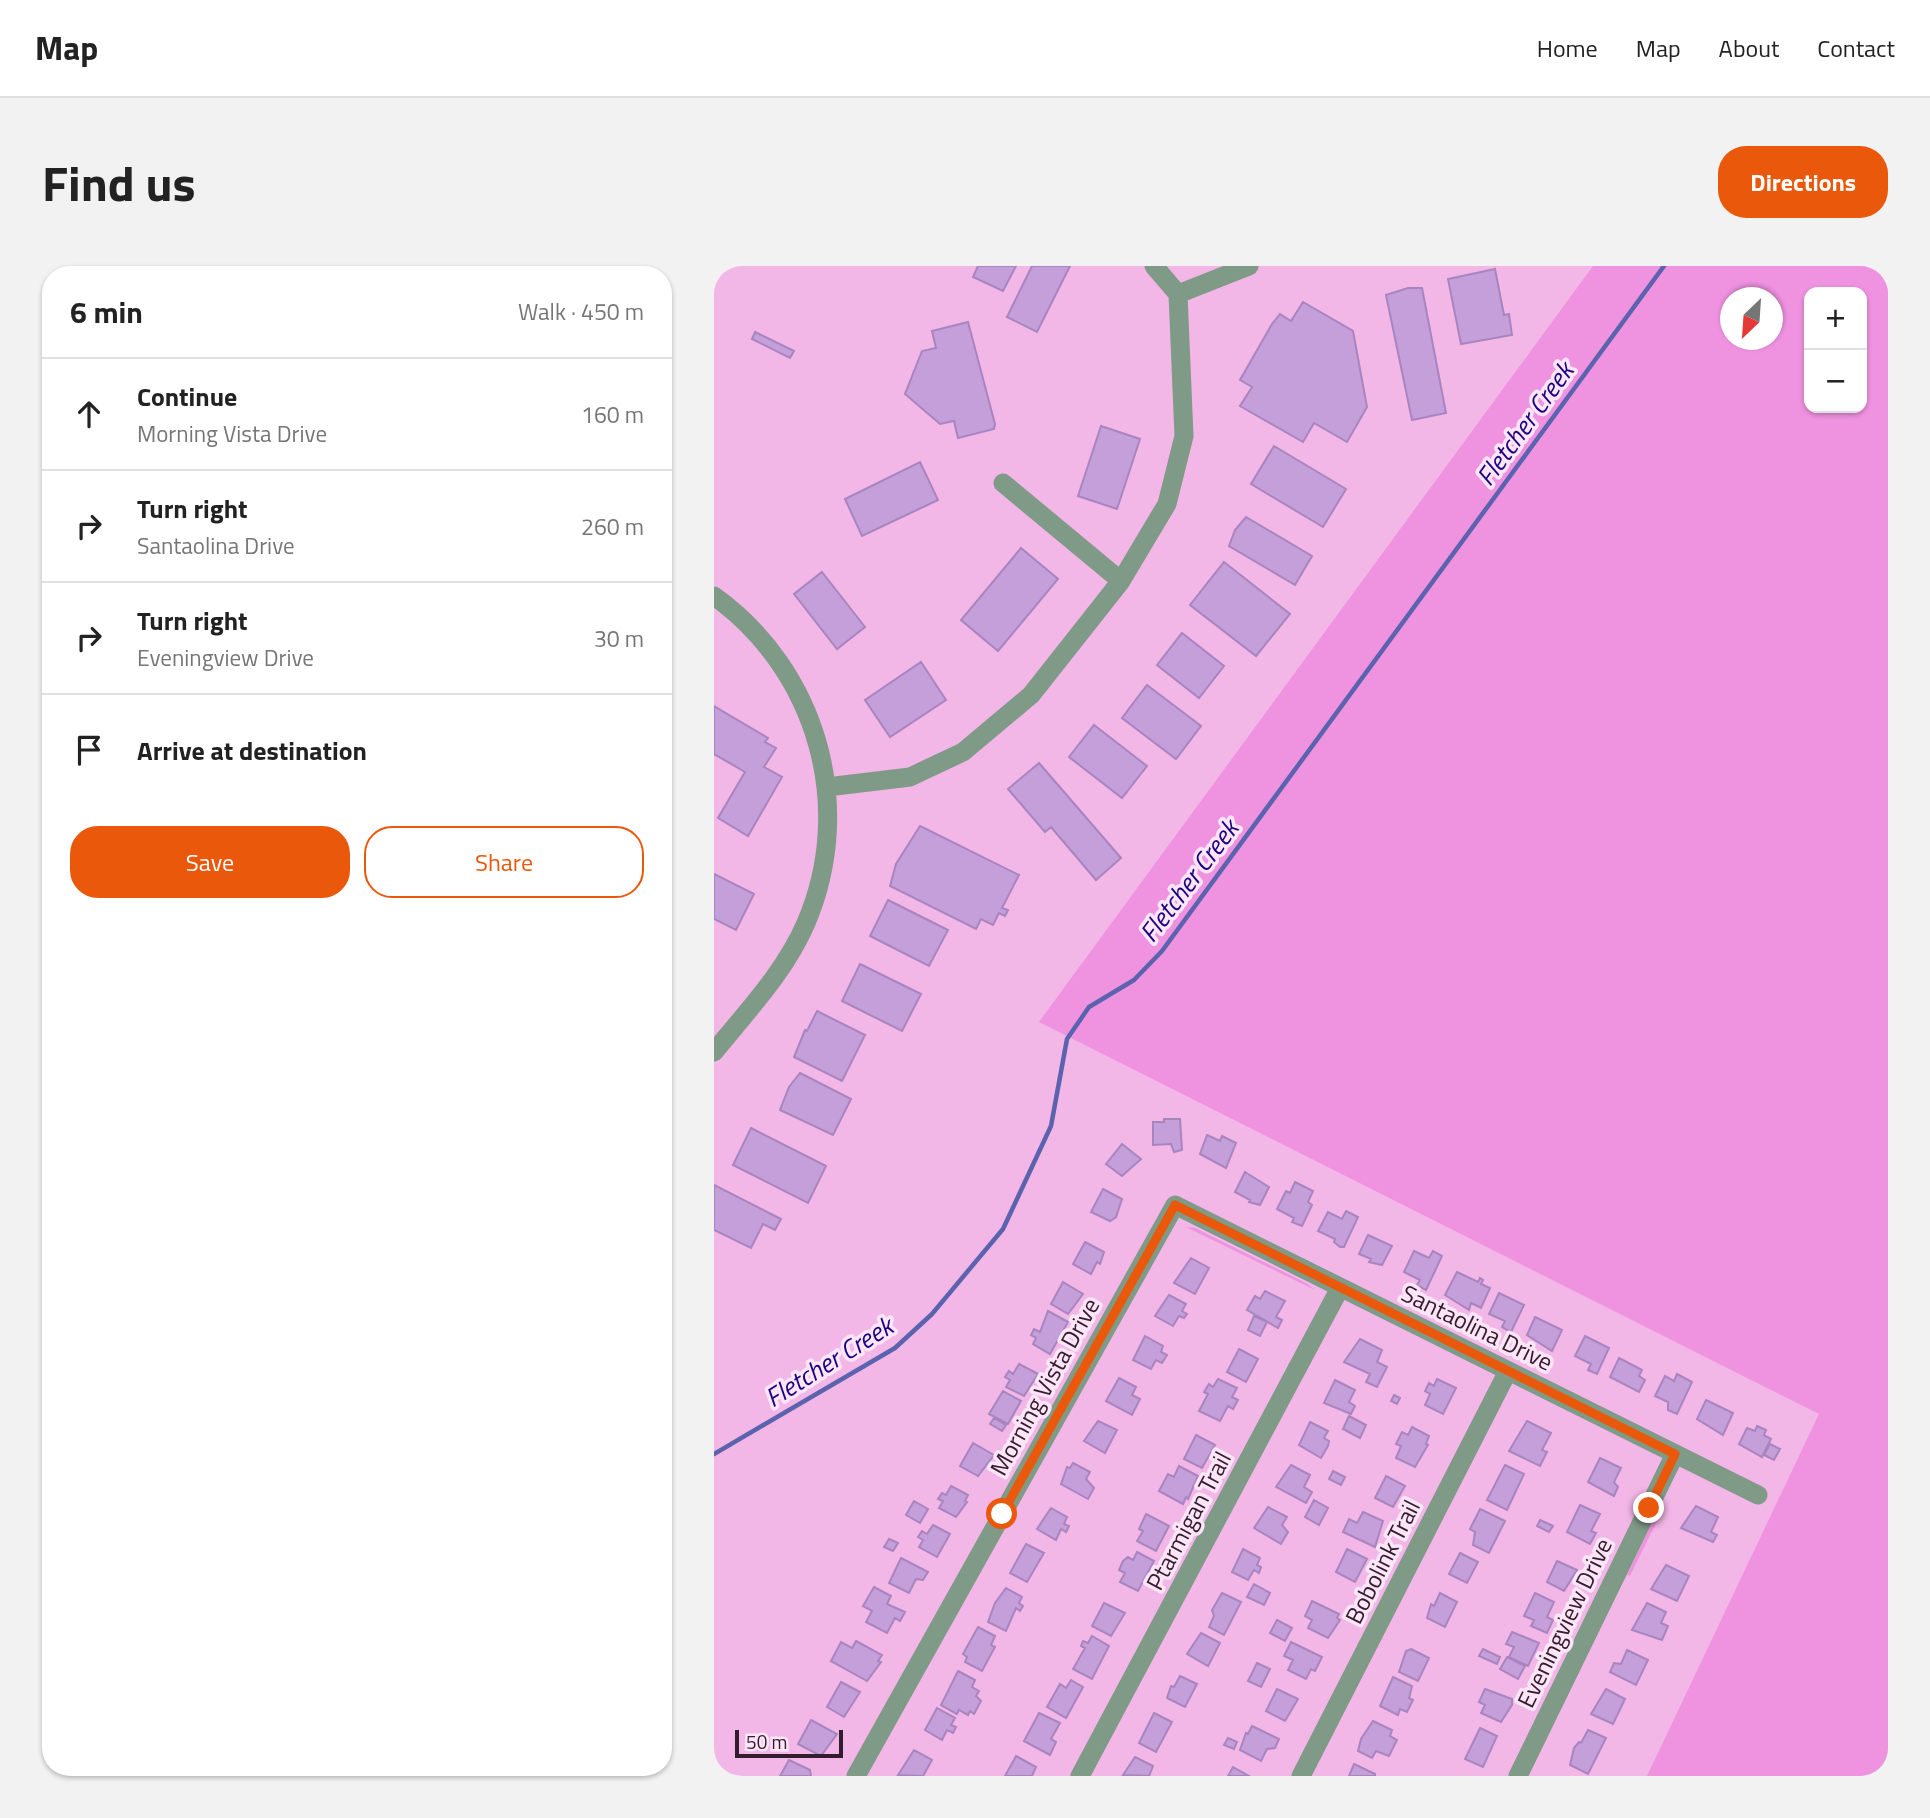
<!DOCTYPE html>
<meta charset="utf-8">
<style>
:root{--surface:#fff;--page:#f2f2f2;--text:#222;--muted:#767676;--line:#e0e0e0;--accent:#ea580c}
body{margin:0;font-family:"Titillium Web",sans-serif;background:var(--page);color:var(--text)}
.controls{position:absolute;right:21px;top:21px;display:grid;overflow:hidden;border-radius:14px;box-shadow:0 2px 5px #0004}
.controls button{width:63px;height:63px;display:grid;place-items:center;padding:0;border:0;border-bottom:2px solid var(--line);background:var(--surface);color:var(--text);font:35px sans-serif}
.compass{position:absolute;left:1006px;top:21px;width:63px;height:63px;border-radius:50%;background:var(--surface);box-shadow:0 2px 5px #0004;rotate:205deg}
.scale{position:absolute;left:21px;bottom:18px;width:108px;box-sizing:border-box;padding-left:7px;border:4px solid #321c2e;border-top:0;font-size:19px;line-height:24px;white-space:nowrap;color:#321c2e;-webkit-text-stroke:5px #fde5f8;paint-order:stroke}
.stop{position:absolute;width:21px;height:21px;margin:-16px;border:5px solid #ea580c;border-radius:50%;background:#fff}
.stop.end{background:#ea580c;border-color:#fff;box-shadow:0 2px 7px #0008}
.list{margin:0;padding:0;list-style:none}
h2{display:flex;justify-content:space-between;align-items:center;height:91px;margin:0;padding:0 28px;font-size:30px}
h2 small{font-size:23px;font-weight:400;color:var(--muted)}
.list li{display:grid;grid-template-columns:46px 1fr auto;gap:21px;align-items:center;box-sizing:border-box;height:112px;padding:0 28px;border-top:2px solid var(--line)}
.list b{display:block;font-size:26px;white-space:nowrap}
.list p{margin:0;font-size:23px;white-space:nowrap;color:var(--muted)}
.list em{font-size:23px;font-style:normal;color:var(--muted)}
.actions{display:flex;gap:14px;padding:21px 28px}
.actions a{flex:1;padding:16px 0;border:2px solid var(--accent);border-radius:28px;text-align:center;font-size:24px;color:var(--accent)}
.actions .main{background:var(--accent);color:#fff}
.icon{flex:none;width:38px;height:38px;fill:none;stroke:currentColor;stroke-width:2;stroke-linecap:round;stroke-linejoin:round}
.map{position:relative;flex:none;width:1174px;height:1510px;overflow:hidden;border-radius:28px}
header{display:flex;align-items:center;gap:42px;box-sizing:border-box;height:98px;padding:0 35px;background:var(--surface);border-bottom:2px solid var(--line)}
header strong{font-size:33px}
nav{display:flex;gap:38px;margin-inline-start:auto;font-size:24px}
.intro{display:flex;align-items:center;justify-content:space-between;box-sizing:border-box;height:168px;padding:0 42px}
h1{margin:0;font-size:49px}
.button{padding:18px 32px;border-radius:28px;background:var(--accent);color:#fff;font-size:24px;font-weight:700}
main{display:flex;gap:42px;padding:0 42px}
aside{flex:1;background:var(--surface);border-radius:28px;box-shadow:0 2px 5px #0004}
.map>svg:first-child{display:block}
.green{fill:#ef92e0;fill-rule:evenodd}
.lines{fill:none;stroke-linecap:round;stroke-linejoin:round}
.stream{stroke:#5b63ae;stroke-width:4.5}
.building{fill:#c49fda;stroke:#a985bf;stroke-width:2}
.minor{stroke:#7f9a86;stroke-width:19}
.route{stroke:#ea580c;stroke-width:9}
.labels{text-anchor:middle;stroke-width:7;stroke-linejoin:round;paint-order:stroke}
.street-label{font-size:24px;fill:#321c2e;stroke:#fde5f8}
.water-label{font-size:26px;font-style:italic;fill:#190281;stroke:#fde5f8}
</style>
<header>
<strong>Map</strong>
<nav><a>Home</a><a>Map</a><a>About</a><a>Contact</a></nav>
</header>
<div class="intro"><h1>Find us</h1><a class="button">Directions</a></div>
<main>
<aside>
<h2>6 min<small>Walk · 450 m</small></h2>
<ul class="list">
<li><svg class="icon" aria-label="ahead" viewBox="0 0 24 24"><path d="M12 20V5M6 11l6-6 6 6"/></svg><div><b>Continue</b><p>Morning Vista Drive</p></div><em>160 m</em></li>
<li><svg class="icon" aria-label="right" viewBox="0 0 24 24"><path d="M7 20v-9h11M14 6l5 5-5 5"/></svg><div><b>Turn right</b><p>Santaolina Drive</p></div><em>260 m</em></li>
<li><svg class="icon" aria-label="right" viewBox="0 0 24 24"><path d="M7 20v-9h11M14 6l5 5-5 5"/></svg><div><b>Turn right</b><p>Eveningview Drive</p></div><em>30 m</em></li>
<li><svg class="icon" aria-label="arrive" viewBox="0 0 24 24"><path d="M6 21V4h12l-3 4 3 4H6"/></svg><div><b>Arrive at destination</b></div></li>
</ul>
<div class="actions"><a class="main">Save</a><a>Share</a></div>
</aside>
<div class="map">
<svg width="1174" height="1510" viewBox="0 0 1174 1510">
<rect width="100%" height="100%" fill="#f2b6e7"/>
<path class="green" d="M 879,0 L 1174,0 L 1174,1510 L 933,1510 L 1105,1148 L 325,756 ZM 1095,26 L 1148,26 L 1148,142 L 1095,142 ZM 1016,32 L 1058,32 L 1058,74 L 1016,74 Z
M 472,961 L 481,962 L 592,1017 L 601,1024 Z
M 941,1251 L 944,1253 L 916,1310 L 913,1309 Z"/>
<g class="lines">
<path class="stream" d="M 0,1188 L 181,1082 L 218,1048 L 289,963 L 337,860 L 353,773 L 375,741 L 420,714 L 448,685 L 950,0"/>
</g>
<path class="building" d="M 264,0 L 302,0 L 289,25 L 259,11 Z
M 318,0 L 356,0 L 323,66 L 293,51 Z
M 781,3 L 790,49 L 795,48 L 798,69 L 747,78 L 734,13 Z
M 694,22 L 708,22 L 732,147 L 698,154 L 672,29 Z
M 589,36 L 639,65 L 653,141 L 633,176 L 600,157 L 589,176 L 526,140 L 538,121 L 526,114 L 558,58 L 566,48 L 577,55 Z
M 254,56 L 281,158 L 280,163 L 244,172 L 240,155 L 226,158 L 191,128 L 208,85 L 222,82 L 218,65 Z
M 41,66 L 80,85 L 76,92 L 38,73 Z
M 387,160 L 426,173 L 403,243 L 364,230 Z
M 560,180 L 632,223 L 609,261 L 537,218 Z
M 206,196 L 224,234 L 148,270 L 131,233 Z
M 532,251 L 598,290 L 581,319 L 515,280 L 521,264 Z
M 307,282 L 344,313 L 284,385 L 247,354 Z
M 510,296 L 576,348 L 542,390 L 476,339 Z
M 108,306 L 151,361 L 123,383 L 80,328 Z
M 468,367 L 510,400 L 485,432 L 443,399 Z
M 207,396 L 232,434 L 176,471 L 151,434 Z
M 433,419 L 487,460 L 462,493 L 408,452 Z
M 0,440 L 54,472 L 51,476 L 62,482 L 50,501 L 68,511 L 34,570 L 4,552 L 31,506 L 0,488 Z
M 380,459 L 433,500 L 408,532 L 355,491 Z
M 325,497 L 407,592 L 382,614 L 337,561 L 331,566 L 294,523 Z
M 206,560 L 305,609 L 288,642 L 294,644 L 291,650 L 285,647 L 279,659 L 267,653 L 262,663 L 176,620 L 182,598 Z
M 0,608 L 40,628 L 22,664 L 0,653 Z
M 174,634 L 234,664 L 215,700 L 156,670 Z
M 146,698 L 207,728 L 188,765 L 128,735 Z
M 103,745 L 151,769 L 128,815 L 80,791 L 91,764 L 93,765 Z
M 86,807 L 137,833 L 119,869 L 66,844 L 75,821 Z
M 450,853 L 466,853 L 468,884 L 460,886 L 457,878 L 439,879 L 439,856 L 450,856 Z
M 37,862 L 112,900 L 94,937 L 19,899 Z
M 493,869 L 506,875 L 508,870 L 522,877 L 512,902 L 486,888 Z
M 408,878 L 427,893 L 408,910 L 392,898 Z
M 531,906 L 555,921 L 546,939 L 535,936 L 536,934 L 521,926 Z
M 581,916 L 599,925 L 594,936 L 598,939 L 588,960 L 578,956 L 580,952 L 563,943 L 572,925 L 576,927 Z
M 0,919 L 67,953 L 61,964 L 49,958 L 37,982 L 0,964 Z
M 389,923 L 408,933 L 402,951 L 396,955 L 377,946 Z
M 632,945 L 644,951 L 630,981 L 626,981 L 620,976 L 621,973 L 604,965 L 614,946 L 628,953 Z
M 654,969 L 678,980 L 668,999 L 655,996 L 657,993 L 645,988 Z
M 371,976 L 390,986 L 386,998 L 383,996 L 377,1008 L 359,998 Z
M 700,985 L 715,992 L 719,985 L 728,990 L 712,1024 L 703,1019 L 706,1014 L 690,1006 Z
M 477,992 L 495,1002 L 481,1028 L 460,1017 Z
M 743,1006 L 764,1016 L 766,1012 L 769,1014 L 767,1018 L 776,1022 L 767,1042 L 757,1037 L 755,1044 L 731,1029 Z
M 349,1016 L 369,1028 L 354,1048 L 337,1038 Z
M 551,1025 L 571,1035 L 562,1051 L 568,1054 L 564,1062 L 533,1044 L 541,1030 L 546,1033 Z
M 785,1027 L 810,1039 L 797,1066 L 788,1061 L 791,1055 L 775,1048 Z
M 455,1029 L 472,1038 L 468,1045 L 473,1048 L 470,1052 L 465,1050 L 459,1060 L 441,1050 Z
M 334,1045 L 354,1056 L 336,1088 L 319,1078 L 322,1072 L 317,1069 L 320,1063 L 326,1066 Z
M 540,1050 L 553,1056 L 546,1070 L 534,1064 Z
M 821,1051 L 848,1064 L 838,1085 L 813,1069 Z
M 431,1070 L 449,1080 L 447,1086 L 453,1089 L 448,1097 L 442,1094 L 437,1103 L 419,1094 Z
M 871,1070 L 895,1082 L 883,1108 L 874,1104 L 877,1098 L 861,1090 Z
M 646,1073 L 668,1084 L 663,1096 L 673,1101 L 663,1121 L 652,1116 L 656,1108 L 630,1096 Z
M 525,1083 L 544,1093 L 532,1116 L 513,1106 Z
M 905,1092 L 928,1104 L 925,1110 L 931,1114 L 925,1126 L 896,1111 Z
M 305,1098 L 324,1108 L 310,1130 L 292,1121 L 296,1114 L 291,1111 L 295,1105 L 299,1108 Z
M 963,1108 L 978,1116 L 963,1148 L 954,1144 L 954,1136 L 941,1130 L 951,1110 L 960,1115 Z
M 405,1112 L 422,1121 L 418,1129 L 426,1133 L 418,1149 L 392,1135 Z
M 504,1113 L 523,1122 L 518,1131 L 524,1134 L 519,1143 L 514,1140 L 506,1155 L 485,1145 L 494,1128 L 490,1126 L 495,1118 L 499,1121 Z
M 723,1113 L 742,1122 L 729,1148 L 711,1139 L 716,1128 L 711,1125 L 715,1117 L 720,1120 Z
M 621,1114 L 641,1124 L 635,1136 L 641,1140 L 637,1148 L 610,1137 Z
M 289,1125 L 307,1135 L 294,1158 L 275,1148 Z
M 680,1129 L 686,1132 L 683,1138 L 677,1135 Z
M 992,1134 L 1019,1147 L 1009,1169 L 983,1153 Z
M 635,1150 L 652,1159 L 646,1172 L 629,1163 Z
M 280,1152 L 292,1159 L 288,1165 L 276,1158 Z
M 384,1155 L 403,1164 L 391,1187 L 370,1175 Z
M 813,1155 L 837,1167 L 828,1184 L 833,1186 L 826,1200 L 795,1185 Z
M 596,1156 L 614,1165 L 610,1172 L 615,1175 L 614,1180 L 607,1192 L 585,1179 Z
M 1043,1160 L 1052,1164 L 1050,1169 L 1057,1173 L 1048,1191 L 1025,1178 L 1033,1162 L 1041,1165 Z
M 698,1161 L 715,1170 L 712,1178 L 714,1179 L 701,1201 L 682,1192 L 687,1180 L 682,1178 L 688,1166 L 694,1169 Z
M 482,1169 L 501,1179 L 488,1202 L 470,1193 Z
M 259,1177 L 280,1189 L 264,1210 L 246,1200 Z
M 1056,1178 L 1066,1183 L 1060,1194 L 1050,1189 Z
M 886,1192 L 907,1202 L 900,1216 L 904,1221 L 900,1230 L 874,1216 Z
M 359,1197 L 376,1206 L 372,1213 L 380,1222 L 374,1233 L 347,1218 L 353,1201 L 356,1202 Z
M 577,1199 L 596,1209 L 590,1221 L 598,1226 L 592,1237 L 562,1221 Z
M 791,1199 L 810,1208 L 793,1244 L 773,1234 Z
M 465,1200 L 484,1210 L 474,1233 L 472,1231 L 469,1238 L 445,1225 L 454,1208 L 460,1211 Z
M 619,1205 L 631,1211 L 627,1219 L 615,1213 Z
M 672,1210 L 691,1220 L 679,1241 L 661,1232 Z
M 237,1220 L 254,1229 L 251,1235 L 253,1236 L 242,1251 L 225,1242 L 229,1235 L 224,1233 L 228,1227 L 232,1229 Z
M 600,1234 L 614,1242 L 605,1259 L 591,1251 Z
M 200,1235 L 214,1243 L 206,1257 L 192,1249 Z
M 866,1239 L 886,1248 L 877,1265 L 882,1267 L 876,1278 L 853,1266 Z
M 982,1240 L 1004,1251 L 997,1266 L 1003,1269 L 999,1276 L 967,1262 Z
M 554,1241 L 573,1251 L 568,1259 L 574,1266 L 567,1278 L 540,1262 Z
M 337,1242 L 353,1251 L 350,1258 L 355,1260 L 352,1266 L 347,1263 L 342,1274 L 323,1263 Z
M 766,1243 L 791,1255 L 775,1287 L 759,1279 L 761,1266 L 756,1263 Z
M 649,1246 L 669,1255 L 661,1281 L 629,1266 L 635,1253 L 643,1257 Z
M 432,1248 L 455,1260 L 442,1285 L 423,1275 L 429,1265 L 425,1263 Z
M 826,1254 L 839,1260 L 835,1266 L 823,1260 Z
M 219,1259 L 236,1268 L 223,1291 L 205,1281 L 209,1274 L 204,1271 L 208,1265 L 213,1268 Z
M 175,1273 L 184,1277 L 179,1285 L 170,1281 Z
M 312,1278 L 330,1287 L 313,1316 L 296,1307 Z
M 529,1283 L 546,1292 L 543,1299 L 547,1301 L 545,1307 L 540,1304 L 534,1314 L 518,1306 Z
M 633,1283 L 653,1293 L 641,1316 L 622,1306 Z
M 423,1286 L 440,1295 L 424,1325 L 406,1316 L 411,1307 L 405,1304 L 409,1295 L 414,1291 L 419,1294 Z
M 746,1287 L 764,1296 L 753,1317 L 735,1308 Z
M 187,1292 L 214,1306 L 209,1314 L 202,1313 L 195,1327 L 175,1317 Z
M 843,1295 L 863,1304 L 850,1325 L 833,1316 Z
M 952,1299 L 975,1310 L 963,1335 L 937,1323 Z
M 540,1318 L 556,1327 L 550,1339 L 533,1331 Z
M 160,1321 L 177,1330 L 173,1338 L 191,1346 L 186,1355 L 181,1352 L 173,1367 L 152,1356 L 158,1345 L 149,1340 Z
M 292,1322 L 308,1331 L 305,1337 L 309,1340 L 306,1345 L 302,1342 L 292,1365 L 274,1356 L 281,1337 Z
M 508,1327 L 527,1336 L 510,1369 L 495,1361 L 500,1350 L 498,1344 Z
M 726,1327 L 743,1336 L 731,1361 L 713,1352 L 717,1338 L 720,1340 Z
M 821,1327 L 840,1336 L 833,1351 L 839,1354 L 833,1367 L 817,1360 L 820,1354 L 810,1350 Z
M 598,1335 L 625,1348 L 623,1352 L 626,1354 L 614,1372 L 594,1362 L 598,1354 L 591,1350 Z
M 390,1337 L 411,1347 L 397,1370 L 378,1360 Z
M 933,1337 L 952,1346 L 947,1357 L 954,1360 L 948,1374 L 918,1364 Z
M 563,1354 L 578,1362 L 571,1375 L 556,1367 Z
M 264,1361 L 281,1370 L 277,1379 L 281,1381 L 268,1405 L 251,1396 L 253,1391 L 249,1388 Z
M 798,1366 L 825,1377 L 814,1400 L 795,1391 L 800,1381 L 792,1378 Z
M 487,1367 L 506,1377 L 494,1400 L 473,1388 Z
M 378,1370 L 395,1380 L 378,1413 L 359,1403 L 371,1382 L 367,1380 L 369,1375 L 374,1377 Z
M 142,1375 L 168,1389 L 164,1395 L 167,1396 L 153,1415 L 117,1395 L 127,1376 L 138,1382 Z
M 577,1376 L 608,1391 L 601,1405 L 597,1403 L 592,1413 L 574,1404 L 579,1394 L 570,1390 Z
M 697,1383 L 715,1392 L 704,1415 L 685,1406 L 692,1385 Z
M 769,1383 L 786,1391 L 783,1398 L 765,1390 Z
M 913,1384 L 934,1394 L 922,1419 L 896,1406 L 900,1397 L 907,1398 Z
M 793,1391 L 811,1400 L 804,1413 L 786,1403 Z
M 543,1397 L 556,1403 L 547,1421 L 534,1415 Z
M 244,1405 L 261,1414 L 258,1421 L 265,1425 L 262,1430 L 267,1435 L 260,1448 L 256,1445 L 254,1449 L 245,1444 L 243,1448 L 227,1439 Z
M 466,1410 L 483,1418 L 471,1441 L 453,1432 L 457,1420 L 460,1421 Z
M 679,1411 L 698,1420 L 695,1432 L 699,1434 L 693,1446 L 686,1443 L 684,1449 L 666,1440 Z
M 357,1414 L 369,1421 L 352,1452 L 333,1441 L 346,1418 L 352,1422 Z
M 127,1416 L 146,1426 L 130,1451 L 113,1441 Z
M 563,1423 L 584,1433 L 571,1455 L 552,1445 Z
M 771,1423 L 798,1433 L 798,1439 L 787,1456 L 767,1447 L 771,1439 L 765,1436 Z
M 892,1423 L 911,1433 L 899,1458 L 877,1448 Z
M 223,1442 L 241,1452 L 237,1459 L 242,1461 L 239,1467 L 233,1464 L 228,1474 L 211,1464 Z
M 325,1447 L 346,1457 L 337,1473 L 342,1476 L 336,1489 L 310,1475 Z
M 440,1447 L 458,1456 L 442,1486 L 425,1477 Z
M 97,1454 L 123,1468 L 107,1490 L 84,1478 Z
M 659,1455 L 678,1464 L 676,1470 L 683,1474 L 675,1490 L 662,1485 L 658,1492 L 644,1485 L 647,1473 Z
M 538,1460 L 565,1473 L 561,1482 L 553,1483 L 547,1495 L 526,1484 L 532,1467 L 534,1468 Z
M 766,1462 L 783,1470 L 769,1501 L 751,1493 Z
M 874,1464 L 892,1472 L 874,1508 L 856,1499 L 860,1482 L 865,1476 L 867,1477 Z
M 514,1472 L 523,1476 L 520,1483 L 510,1479 Z
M 200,1484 L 218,1494 L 209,1510 L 184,1509 Z
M 302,1490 L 322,1501 L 318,1510 L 291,1510 Z
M 421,1491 L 439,1500 L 435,1510 L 409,1509 Z
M 75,1494 L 96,1504 L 97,1510 L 66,1510 Z
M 640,1498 L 661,1508 L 661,1510 L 635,1510 Z
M 519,1501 L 535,1510 L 514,1510 Z"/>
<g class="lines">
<path class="minor" d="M 464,28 L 535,0
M 289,217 L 407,315
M 0,330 C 103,404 142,540 92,657 C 71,706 33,745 0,786
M 113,521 L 196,511 L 249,486 L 317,429 L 407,315 L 453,238 L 470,170 L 464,28 L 440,0
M 142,1510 L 461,939 L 1044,1229
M 366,1510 L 626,1022
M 587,1510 L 794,1105
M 804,1510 L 961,1188"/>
</g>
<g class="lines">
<path class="route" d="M 288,1248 L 461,939 L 961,1188 L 935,1242"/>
</g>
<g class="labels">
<g class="street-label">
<text transform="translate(763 1062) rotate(26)" y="8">Santaolina Drive</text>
<text transform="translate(331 1121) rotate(-61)" y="8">Morning Vista Drive</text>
<text transform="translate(475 1255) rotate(-62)" y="8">Ptarmigan Trail</text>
<text transform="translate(669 1296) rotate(-63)" y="8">Bobolink Trail</text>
<text transform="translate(851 1357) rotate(-64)" y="8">Eveningview Drive</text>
</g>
<g class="water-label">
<text transform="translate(811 158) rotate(-54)" y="9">Fletcher Creek</text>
<text transform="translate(475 615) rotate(-53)" y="9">Fletcher Creek</text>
<text transform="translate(115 1096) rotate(-32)" y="9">Fletcher Creek</text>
</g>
</g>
</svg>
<div class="controls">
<button>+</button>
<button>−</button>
</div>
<svg class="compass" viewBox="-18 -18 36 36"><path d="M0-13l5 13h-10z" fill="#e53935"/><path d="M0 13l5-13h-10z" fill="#767676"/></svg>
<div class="scale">50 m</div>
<div class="stop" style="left:288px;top:1248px"></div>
<div class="stop end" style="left:935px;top:1242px"></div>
</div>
</main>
